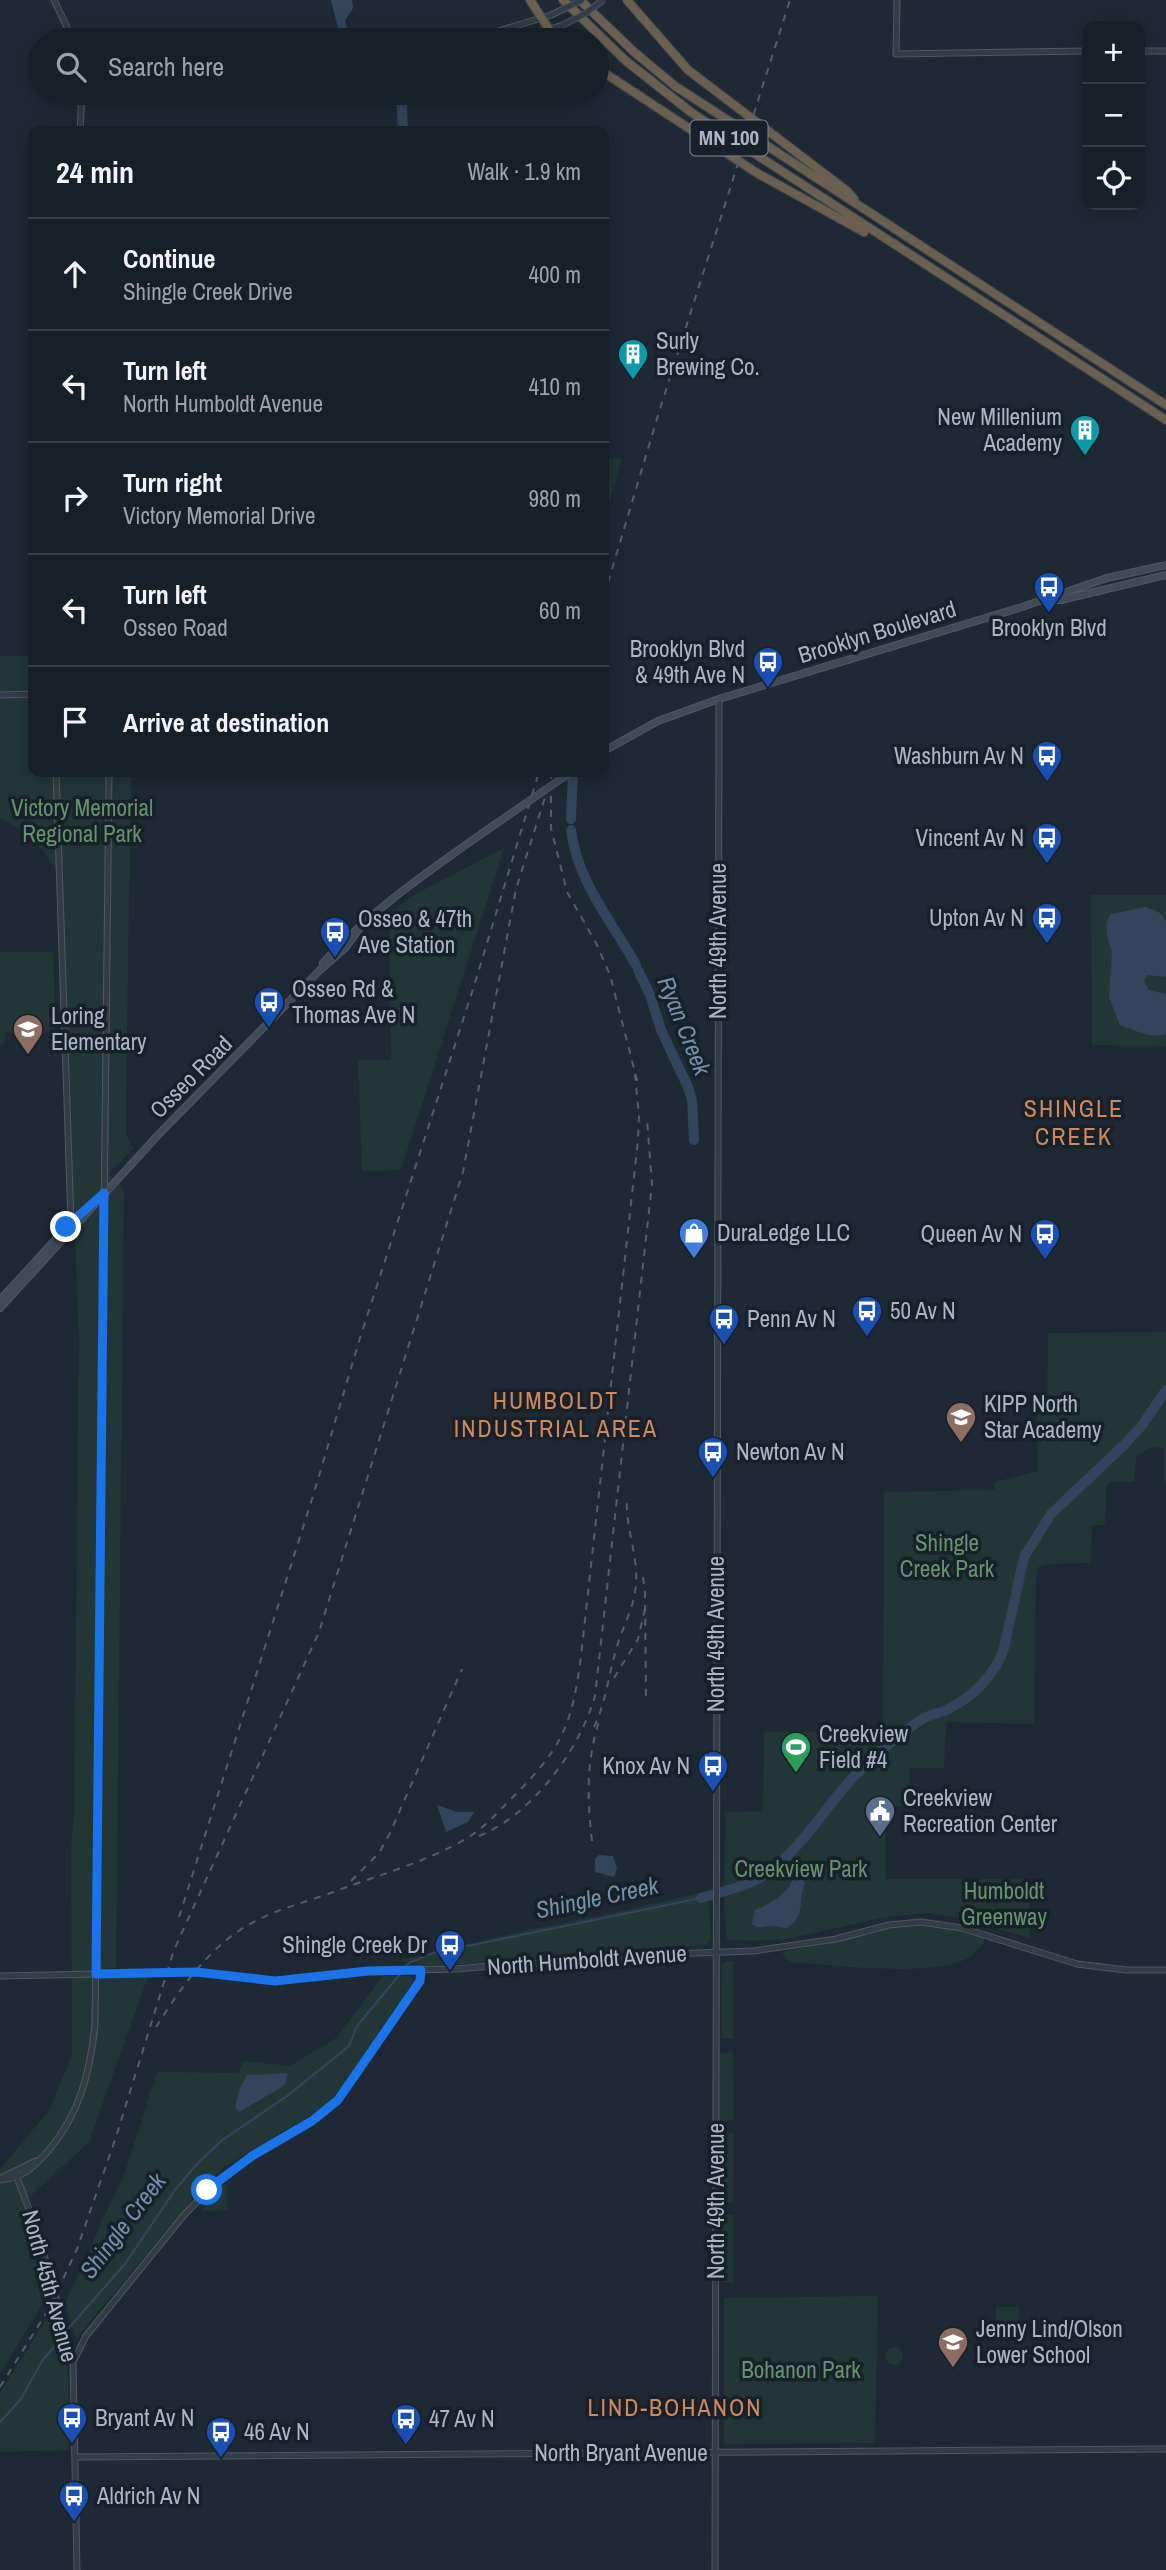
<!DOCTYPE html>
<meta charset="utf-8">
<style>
:root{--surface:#171f27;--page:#20272f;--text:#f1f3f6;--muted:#9ea2a7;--line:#363d44}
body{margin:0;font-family:"Archivo Narrow",sans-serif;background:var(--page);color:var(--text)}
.controls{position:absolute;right:21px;top:21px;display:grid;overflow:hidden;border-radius:14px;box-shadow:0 4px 18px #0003}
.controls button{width:63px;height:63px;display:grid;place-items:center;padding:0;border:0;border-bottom:2px solid var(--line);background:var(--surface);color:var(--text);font:35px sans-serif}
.stop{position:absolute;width:21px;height:21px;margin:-16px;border:5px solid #1a73e8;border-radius:50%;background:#fff}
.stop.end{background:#1a73e8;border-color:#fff;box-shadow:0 2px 7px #0008}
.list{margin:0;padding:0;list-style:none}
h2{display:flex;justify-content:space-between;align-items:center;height:91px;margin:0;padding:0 28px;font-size:30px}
h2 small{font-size:23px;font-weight:400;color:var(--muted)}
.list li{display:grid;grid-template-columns:46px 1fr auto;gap:21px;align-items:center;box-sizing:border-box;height:112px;padding:0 28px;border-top:2px solid var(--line)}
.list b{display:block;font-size:26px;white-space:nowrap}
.list p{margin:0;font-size:23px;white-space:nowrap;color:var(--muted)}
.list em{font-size:23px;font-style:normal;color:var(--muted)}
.icon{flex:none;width:38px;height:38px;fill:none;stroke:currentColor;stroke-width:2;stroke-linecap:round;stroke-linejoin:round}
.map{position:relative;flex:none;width:1166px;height:2570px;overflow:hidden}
.search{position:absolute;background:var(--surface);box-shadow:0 4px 18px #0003;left:28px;top:28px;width:581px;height:77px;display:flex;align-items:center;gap:18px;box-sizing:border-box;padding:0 24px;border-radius:38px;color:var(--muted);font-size:26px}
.panel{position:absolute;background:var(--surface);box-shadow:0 4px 18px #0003;left:28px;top:126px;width:581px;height:651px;border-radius:14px}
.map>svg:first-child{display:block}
.green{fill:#223636}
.water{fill:#33455c}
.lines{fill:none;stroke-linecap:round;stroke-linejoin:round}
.stream{stroke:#33455c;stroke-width:2}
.river{stroke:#33455c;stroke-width:10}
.tertiary-casing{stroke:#505963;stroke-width:7}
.secondary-casing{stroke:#505963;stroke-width:8}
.motorway-casing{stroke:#3d464f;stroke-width:10}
.tertiary{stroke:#333b45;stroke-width:5}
.secondary{stroke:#414a58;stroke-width:6}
.motorway{stroke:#6b5f50;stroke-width:8}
.rail{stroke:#545f6c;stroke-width:2;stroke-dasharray:7 7;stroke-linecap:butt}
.tertiary-bridge-casing{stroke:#505963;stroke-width:7;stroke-linecap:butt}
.secondary-bridge-casing{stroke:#505963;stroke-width:8;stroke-linecap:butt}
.tertiary-bridge{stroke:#333b45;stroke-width:5}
.secondary-bridge{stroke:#414a58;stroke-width:6}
.route{stroke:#1a73e8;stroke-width:9}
.labels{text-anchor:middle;stroke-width:7;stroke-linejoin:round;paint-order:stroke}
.shield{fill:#182029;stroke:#808994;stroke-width:2}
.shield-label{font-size:21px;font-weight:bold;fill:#acb6c2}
.poi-label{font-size:23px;fill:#acb6c2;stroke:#182029;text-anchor:start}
.street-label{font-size:23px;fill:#acb6c2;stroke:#182029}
.park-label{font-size:23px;fill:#65916e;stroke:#182029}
.water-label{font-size:24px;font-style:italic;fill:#758eaa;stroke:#182029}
.neighbourhood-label{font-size:24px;letter-spacing:2px;fill:#cf895b;stroke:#182029}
</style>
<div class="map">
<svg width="1166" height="2570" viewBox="0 0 1166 2570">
<rect width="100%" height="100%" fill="#1f2934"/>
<path class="green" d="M 604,459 L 622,459 L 604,519 Z
M 0,656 L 33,656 L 33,772 L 131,772 L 126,1100 L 126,1135 L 133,1149 L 109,1174 L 124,1189 L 116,1970 L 150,1971 L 89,2142 L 23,2203 L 48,2288 L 38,2312 L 0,2374 L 0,2169 L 48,2112 L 72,2056 L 71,1847 L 74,1816 L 79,1341 L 62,886 C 52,854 29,832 0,818 Z
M 504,848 L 401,1170 L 362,1171 L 358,1060 L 391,1060 L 389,915 L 410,897 Z
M 1091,895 L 1166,895 L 1166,1046 L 1092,1045 Z
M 0,952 L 53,952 L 56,1031 L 5,1033 L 5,1043 L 0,1044 Z
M 1166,1332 L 1166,1484 L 1164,1484 L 1164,1448 L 1150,1447 L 1136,1458 L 1134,1482 L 1112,1482 L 1106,1486 L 1105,1525 L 1092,1525 L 1091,1563 L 1048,1564 L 1038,1567 L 1036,1576 L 1034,1724 L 946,1722 L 944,1768 L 910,1768 L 909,1806 L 885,1806 L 886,1879 L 1030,1879 L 1029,1938 L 968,1920 L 928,1913 L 886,1917 L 788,1939 L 753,1941 L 727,1940 L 724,1907 L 725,1812 L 763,1811 L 764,1732 L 871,1732 L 883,1726 L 884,1492 L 994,1490 L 995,1482 L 1038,1471 L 1037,1413 L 1042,1411 L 1047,1405 L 1048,1333 Z
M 708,1891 L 711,1939 L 706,1945 L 655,1950 L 595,1961 L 521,1959 L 427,1967 L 416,1963 L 398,1961 C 500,1933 605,1917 708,1891 Z
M 918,1925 L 960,1929 L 984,1937 L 984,1943 C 978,1949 972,1957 964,1960 C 927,1977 834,1965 791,1962 L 786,1959 L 782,1952 C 827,1944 872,1929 918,1925 Z
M 728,1961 L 733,1961 L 733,2039 L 722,2038 L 721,1965 Z
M 383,1976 L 410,1976 L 414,1981 L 338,2092 L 321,2109 L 224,2167 L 195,2196 L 82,2331 L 76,2341 L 65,2303 L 126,2169 L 157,2072 L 238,2073 L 244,2061 L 290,2066 L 336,2038 Z
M 733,2052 L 734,2120 L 720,2121 L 720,2055 L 721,2053 Z
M 734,2133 L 733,2202 L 720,2204 L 719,2136 L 720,2134 Z
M 224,2183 L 227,2185 L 227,2210 L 201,2211 L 222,2187 L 199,2208 L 200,2206 Z
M 721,2215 L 733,2215 L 733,2283 L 719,2281 Z
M 878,2296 L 875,2443 L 724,2444 L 724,2298 Z
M 996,2307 L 1019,2307 L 1019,2339 L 996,2340 Z
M 49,2315 L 56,2318 L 68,2374 L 69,2450 L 0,2452 L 0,2393 Z
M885 2356a9 9 0 1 1 18 0a9 9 0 1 1-18 0Z"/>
<path class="water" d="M 331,0 L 352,0 L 353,8 L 345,21 L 348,32 L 344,33 L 346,40 L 341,40 Z
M 1146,907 L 1160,913 L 1166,921 L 1166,977 L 1147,975 L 1144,981 L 1149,990 L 1166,994 L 1166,1034 C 1152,1039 1134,1030 1120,1025 L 1109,997 L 1112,952 L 1107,936 L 1106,923 L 1111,914 Z
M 437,1805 L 457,1812 L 474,1812 L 468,1822 L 446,1832 Z
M 599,1855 L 613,1856 L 617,1868 L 614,1877 L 595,1872 L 595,1859 Z
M 796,1876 L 801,1877 L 805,1882 C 798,1899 806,1917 787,1928 C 782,1928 776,1926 771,1926 C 763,1926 759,1930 752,1924 L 755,1910 C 769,1904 790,1894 793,1877 Z
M 288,2073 L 286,2083 L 282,2087 L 239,2112 L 235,2107 L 240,2088 L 247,2075 Z"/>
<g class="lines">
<path class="stream" d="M 404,1968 L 409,1963 L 433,1953 L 701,1898
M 67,2330 L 125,2264 L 175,2190 L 198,2163 L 221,2141 L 287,2096 L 349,2046 L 357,2026 L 401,1973
M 0,2422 L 21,2399 L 42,2361 L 64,2335"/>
<path class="river" d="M 401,93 L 403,131
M 571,819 L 573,772
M 571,830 C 577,881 612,922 636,965
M 638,970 L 650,995 L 661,1030 L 688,1087 L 692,1100 L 694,1140
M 701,1898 C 727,1890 753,1886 774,1868 C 803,1844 823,1812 847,1784 C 868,1760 894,1739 919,1721 C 928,1714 939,1714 948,1709 C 973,1697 996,1674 1004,1648 L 1024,1557 L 1051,1514 L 1124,1445 L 1143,1424 L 1166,1390"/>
<g class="tertiary-casing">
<path id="tertiary" d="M 54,0 L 73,40
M 897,0 L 896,54 L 1087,51
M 469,40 L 551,15
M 508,40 L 561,26
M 1140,51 L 1166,51
M 80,131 L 82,93
M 0,695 L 33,694
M 56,772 L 71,1223
M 0,1976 L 196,1972 L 274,1981 L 368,1971 L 456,1969 L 526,1963 L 590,1965 L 670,1954 L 754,1951 L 836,1939 L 889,1925 L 921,1922 L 962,1928 L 1077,1964 L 1126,1970 L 1166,1970
M 15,2172 L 39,2236 L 73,2362 L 77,2570
M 1,2178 L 36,2161
M 0,2180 C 23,2178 34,2167 49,2150 C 80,2113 90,2072 95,2025 L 109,772
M 73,2362 L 86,2336 L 184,2215 L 218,2180 L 252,2156 L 312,2121 L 338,2100 L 420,1981 L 421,1970
M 75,2457 L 1166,2449
M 715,2570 L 719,699"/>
</g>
<g class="secondary-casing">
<path id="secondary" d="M 1047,600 L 1061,600 L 1166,575
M 604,751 L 658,721 L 719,699 L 1022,607 L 1107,578 L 1166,565
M 323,963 C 370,911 430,870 487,830
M 0,1300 L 78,1215 L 84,1212
M 0,1308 L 159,1134 L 319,971 L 345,948 L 360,928"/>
</g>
<g class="motorway-casing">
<path id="motorway" d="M 530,0 L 556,40
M 563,0 L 626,61 L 692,113 L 1166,420
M 580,0 L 633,51 L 675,86 L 1166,405
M 627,0 L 688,70 L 847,191 L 854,199
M 597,68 L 757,173 L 864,232"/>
</g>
<use href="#tertiary" class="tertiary"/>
<use href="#secondary" class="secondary"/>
<use href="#motorway" class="motorway"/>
<path class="rail" d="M 604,596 L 659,412 L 790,0
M 551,796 L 551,828 L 567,892 L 596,943 L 610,975 L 638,1084
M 643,1577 L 645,1593 L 646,1701
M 614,1678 L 638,1639 L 645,1609
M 594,1727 C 606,1702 608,1677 616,1650 C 622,1627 635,1607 636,1583 C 638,1554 625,1527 627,1497
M 479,1836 C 532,1815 580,1749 595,1696 L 652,1184 L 647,1120
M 592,1841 C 587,1796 586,1762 600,1718
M 351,1881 L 379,1853 L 390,1833 L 462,1669
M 179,1917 L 313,1496 L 360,1338 L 474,986 L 539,772
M 156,2027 C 178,1992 205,1953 240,1930 C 267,1912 297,1905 328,1894 C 372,1877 421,1864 462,1841 C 481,1831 495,1815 510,1800 C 561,1749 572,1728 581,1656 L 638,1140 L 639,1116 L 635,1074
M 0,2387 L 50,2307 L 77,2249 L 116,2137 L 174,1950 L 319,1632 L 463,1172 L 516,889 L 553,772"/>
<g class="tertiary-bridge-casing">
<path id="tertiary-bridge" d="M 551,15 L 582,0
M 561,26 L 586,13 L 603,0"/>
</g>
<g class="secondary-bridge-casing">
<path id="secondary-bridge" d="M 487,830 L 571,772"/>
</g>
<use href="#tertiary-bridge" class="tertiary-bridge"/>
<use href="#secondary-bridge" class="secondary-bridge"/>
</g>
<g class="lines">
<path class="route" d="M 66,1227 L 104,1193 L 96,1974 L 196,1972 L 275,1981 L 368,1971 L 421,1970 L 420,1981 L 338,2100 L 312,2121 L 252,2156 L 207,2190"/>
</g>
<defs>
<g id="building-pin" transform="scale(1.575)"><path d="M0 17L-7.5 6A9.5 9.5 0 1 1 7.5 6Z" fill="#0f9aa8" stroke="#182029"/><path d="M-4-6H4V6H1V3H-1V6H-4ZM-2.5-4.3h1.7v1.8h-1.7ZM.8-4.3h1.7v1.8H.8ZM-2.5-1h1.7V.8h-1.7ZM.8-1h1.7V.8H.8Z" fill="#fff"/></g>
<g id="bus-pin" transform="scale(1.575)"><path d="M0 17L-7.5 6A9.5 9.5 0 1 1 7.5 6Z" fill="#1a4fb4" stroke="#182029"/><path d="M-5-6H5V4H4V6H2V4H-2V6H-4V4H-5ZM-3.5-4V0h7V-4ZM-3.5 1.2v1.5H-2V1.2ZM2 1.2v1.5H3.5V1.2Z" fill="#fff"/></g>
<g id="school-pin" transform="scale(1.575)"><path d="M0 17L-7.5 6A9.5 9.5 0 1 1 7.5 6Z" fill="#8d6e63" stroke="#182029"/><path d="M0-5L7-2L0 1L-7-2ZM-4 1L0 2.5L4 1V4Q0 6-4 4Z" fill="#fff"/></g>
<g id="shop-pin" transform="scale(1.575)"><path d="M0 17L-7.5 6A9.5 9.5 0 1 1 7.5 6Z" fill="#3f7fe0" stroke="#182029"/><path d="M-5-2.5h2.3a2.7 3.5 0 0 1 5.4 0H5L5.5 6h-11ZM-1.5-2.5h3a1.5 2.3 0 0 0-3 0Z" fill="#fff"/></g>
<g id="stadium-pin" transform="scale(1.575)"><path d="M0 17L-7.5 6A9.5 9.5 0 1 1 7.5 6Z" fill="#2e9e5b" stroke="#182029"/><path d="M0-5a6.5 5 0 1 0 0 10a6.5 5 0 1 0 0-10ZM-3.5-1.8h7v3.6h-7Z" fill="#fff"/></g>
<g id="civic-pin" transform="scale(1.575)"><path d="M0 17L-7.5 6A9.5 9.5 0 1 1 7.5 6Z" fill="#5c6f8a" stroke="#182029"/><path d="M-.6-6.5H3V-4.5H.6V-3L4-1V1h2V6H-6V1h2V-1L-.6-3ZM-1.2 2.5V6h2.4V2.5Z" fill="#fff"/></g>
</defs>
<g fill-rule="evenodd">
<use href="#building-pin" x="633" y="354"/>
<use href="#building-pin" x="1085" y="430"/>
<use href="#bus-pin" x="1049" y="587"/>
<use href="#bus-pin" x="768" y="662"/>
<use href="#bus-pin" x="1047" y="756"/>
<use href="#bus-pin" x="1047" y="838"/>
<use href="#bus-pin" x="1047" y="918"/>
<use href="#bus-pin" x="335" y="932"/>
<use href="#bus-pin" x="269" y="1002"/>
<use href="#school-pin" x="28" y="1029"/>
<use href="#shop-pin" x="694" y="1233"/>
<use href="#bus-pin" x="1045" y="1234"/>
<use href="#bus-pin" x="867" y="1311"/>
<use href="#bus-pin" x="724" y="1319"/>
<use href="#school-pin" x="961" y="1417"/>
<use href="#bus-pin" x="713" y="1452"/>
<use href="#stadium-pin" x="796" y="1747"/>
<use href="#bus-pin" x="713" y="1766"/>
<use href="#civic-pin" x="880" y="1811"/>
<use href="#bus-pin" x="450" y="1945"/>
<use href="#school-pin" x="953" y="2342"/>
<use href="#bus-pin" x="72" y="2418"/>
<use href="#bus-pin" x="406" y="2419"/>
<use href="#bus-pin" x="221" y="2432"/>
<use href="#bus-pin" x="74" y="2496"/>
</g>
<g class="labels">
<rect class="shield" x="690.5" y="120.5" width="77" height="35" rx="5"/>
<g class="shield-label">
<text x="729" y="145">MN 100</text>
</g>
<g class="poi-label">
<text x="656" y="349">Surly<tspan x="656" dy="26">Brewing Co.</tspan></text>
<text x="1062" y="425" text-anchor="end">New Millenium<tspan x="1062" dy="26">Academy</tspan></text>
<text x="1049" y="636" text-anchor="middle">Brooklyn Blvd</text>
<text x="745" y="657" text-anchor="end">Brooklyn Blvd<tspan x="745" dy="26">&amp; 49th Ave N</tspan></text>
<text x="1024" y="764" text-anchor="end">Washburn Av N</text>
<text x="1024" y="846" text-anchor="end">Vincent Av N</text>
<text x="1024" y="926" text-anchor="end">Upton Av N</text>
<text x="358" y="927">Osseo &amp; 47th<tspan x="358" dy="26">Ave Station</tspan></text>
<text x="292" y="997">Osseo Rd &amp;<tspan x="292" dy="26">Thomas Ave N</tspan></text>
<text x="51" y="1024">Loring<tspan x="51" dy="26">Elementary</tspan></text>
<text x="717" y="1241">DuraLedge LLC</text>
<text x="1022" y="1242" text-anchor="end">Queen Av N</text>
<text x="890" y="1319">50 Av N</text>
<text x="747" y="1327">Penn Av N</text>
<text x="984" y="1412">KIPP North<tspan x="984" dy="26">Star Academy</tspan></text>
<text x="736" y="1460">Newton Av N</text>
<text x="819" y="1742">Creekview<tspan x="819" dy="26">Field #4</tspan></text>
<text x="690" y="1774" text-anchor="end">Knox Av N</text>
<text x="903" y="1806">Creekview<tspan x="903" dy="26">Recreation Center</tspan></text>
<text x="427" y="1953" text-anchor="end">Shingle Creek Dr</text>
<text x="976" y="2337">Jenny Lind/Olson<tspan x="976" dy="26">Lower School</tspan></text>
<text x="95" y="2426">Bryant Av N</text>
<text x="429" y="2427">47 Av N</text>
<text x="244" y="2440">46 Av N</text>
<text x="97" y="2504">Aldrich Av N</text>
</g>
<g class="street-label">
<text transform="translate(877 632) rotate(-17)" y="8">Brooklyn Boulevard</text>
<text transform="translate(718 941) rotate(-90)" y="8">North 49th Avenue</text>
<text transform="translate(191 1077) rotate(-45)" y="8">Osseo Road</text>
<text transform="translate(716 1634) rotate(-90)" y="8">North 49th Avenue</text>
<text transform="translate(587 1960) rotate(-4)" y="8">North Humboldt Avenue</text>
<text transform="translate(716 2201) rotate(-90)" y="8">North 49th Avenue</text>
<text transform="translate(50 2286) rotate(75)" y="8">North 45th Avenue</text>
<text x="621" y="2461">North Bryant Avenue</text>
</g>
<g class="park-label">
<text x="82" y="816">Victory Memorial<tspan x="82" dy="26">Regional Park</tspan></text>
<text x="947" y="1551">Shingle<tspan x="947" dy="26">Creek Park</tspan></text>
<text x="801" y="1877">Creekview Park</text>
<text x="1004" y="1899">Humboldt<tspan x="1004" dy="26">Greenway</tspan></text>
<text x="801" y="2378">Bohanon Park</text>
</g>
<g class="water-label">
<text transform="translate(684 1026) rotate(68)" y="8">Ryan Creek</text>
<text transform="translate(597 1898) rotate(-12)" y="8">Shingle Creek</text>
<text transform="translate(123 2226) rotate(-53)" y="8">Shingle Creek</text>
</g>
<g class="neighbourhood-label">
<text x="1074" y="1117">SHINGLE<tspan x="1074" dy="28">CREEK</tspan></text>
<text x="556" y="1409">HUMBOLDT<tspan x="556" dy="28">INDUSTRIAL AREA</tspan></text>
<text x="675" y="2416">LIND-BOHANON</text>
</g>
</g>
</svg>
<div class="controls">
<button>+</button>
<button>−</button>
<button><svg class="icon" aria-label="locate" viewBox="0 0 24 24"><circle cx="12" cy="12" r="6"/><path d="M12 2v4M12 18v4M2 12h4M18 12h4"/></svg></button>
</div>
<div class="stop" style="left:207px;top:2190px"></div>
<div class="stop end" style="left:66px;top:1227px"></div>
<div class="search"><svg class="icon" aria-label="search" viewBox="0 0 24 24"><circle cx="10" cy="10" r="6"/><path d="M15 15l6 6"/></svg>Search here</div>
<section class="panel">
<h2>24 min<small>Walk · 1.9 km</small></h2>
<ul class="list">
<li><svg class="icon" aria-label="ahead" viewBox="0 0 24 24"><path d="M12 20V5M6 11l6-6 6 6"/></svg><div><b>Continue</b><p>Shingle Creek Drive</p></div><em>400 m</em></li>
<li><svg class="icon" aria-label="left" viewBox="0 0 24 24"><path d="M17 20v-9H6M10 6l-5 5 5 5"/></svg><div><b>Turn left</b><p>North Humboldt Avenue</p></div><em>410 m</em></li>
<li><svg class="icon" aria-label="right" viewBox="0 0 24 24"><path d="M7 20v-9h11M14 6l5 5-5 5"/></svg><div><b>Turn right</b><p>Victory Memorial Drive</p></div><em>980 m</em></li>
<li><svg class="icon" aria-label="left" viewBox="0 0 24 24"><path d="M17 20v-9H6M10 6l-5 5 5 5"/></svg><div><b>Turn left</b><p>Osseo Road</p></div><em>60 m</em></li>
<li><svg class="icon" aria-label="arrive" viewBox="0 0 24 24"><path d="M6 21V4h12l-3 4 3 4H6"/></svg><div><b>Arrive at destination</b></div></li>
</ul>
</section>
</div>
